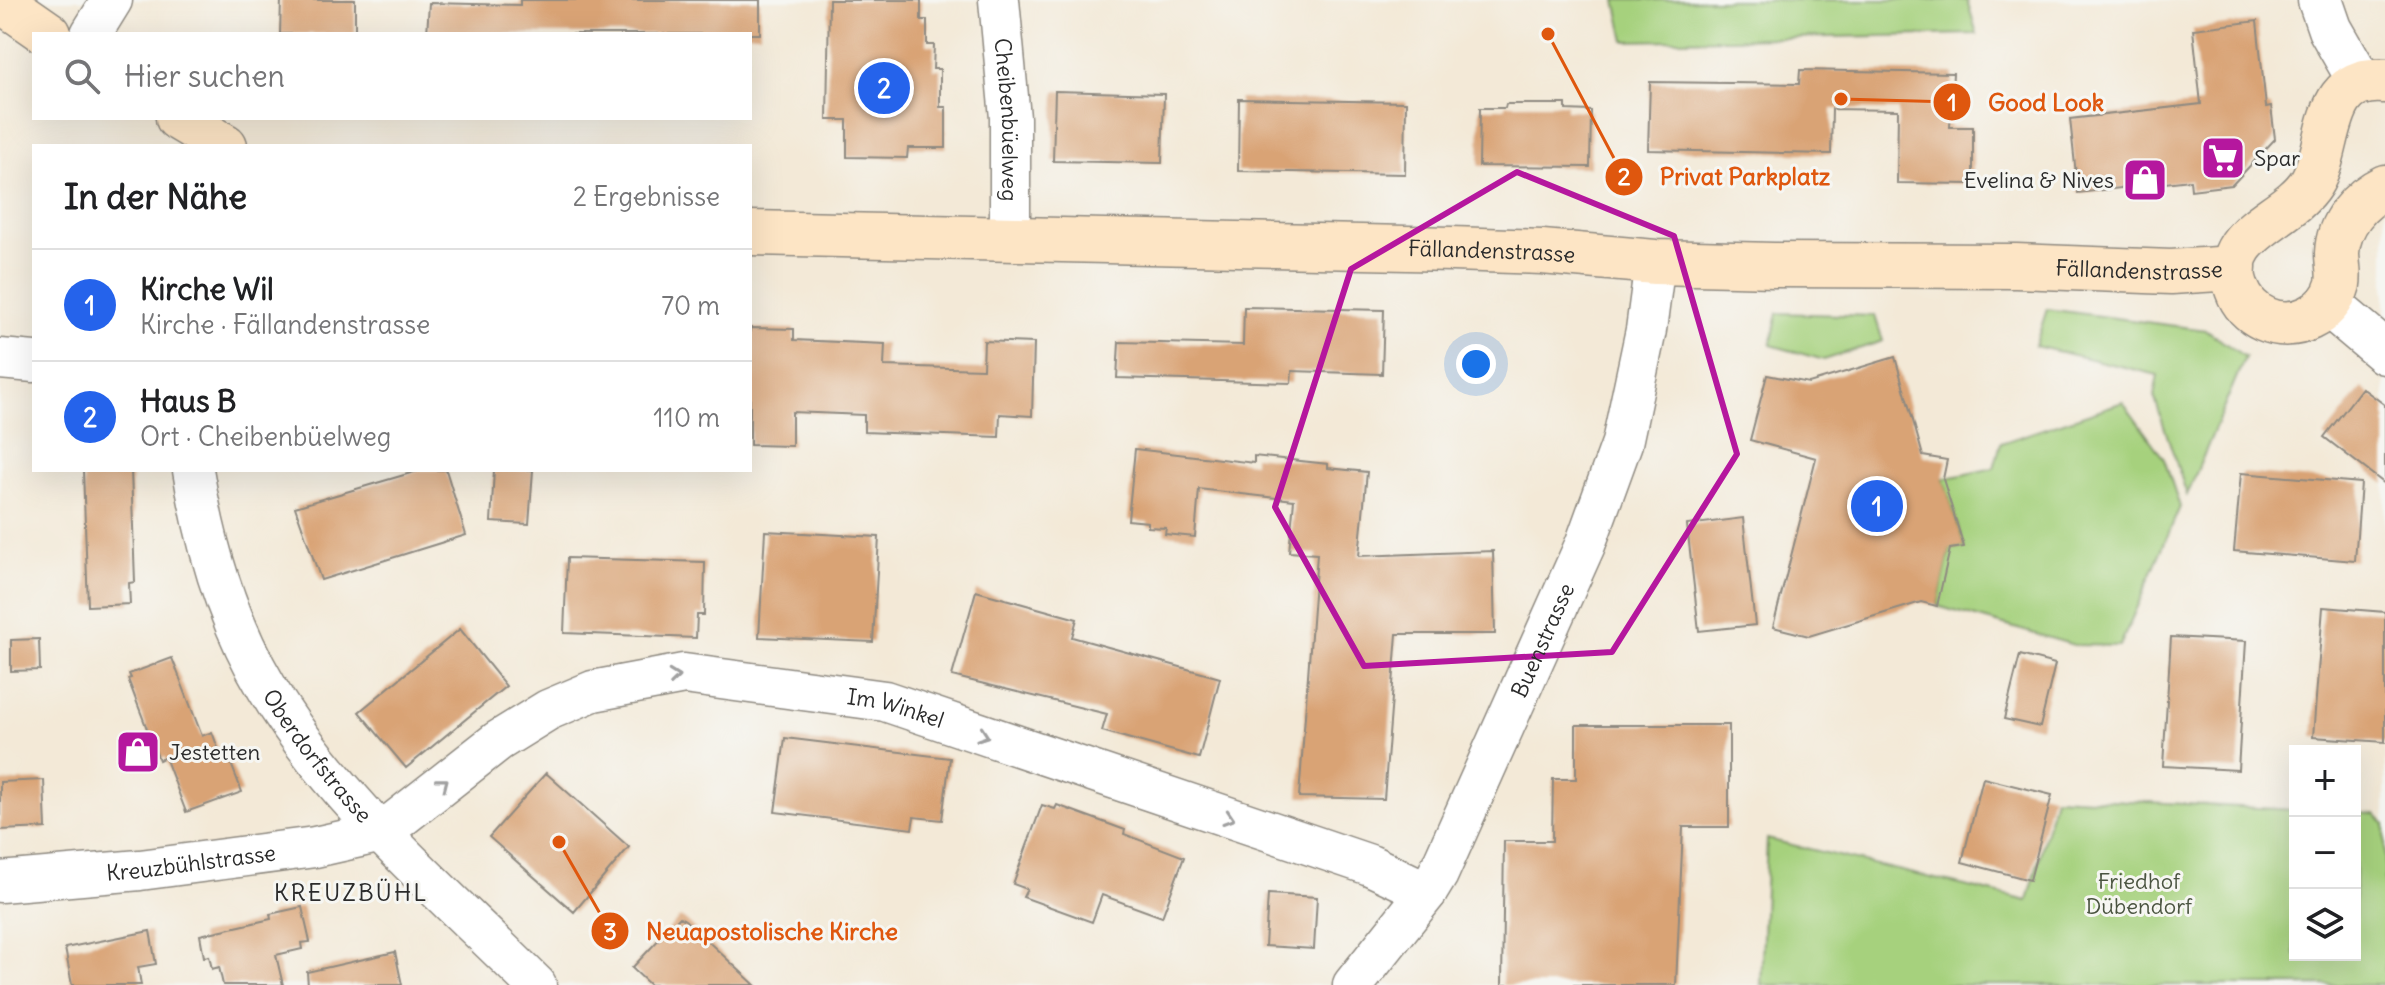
<!DOCTYPE html>
<html lang="de">
<meta charset="utf-8">
<style>
:root{--surface:#fff;--page:#f6f6f6;--text:#202124;--muted:#757577;--line:#e0e0e0;--accent:#2563eb}
body{margin:0;font-family:Delius,sans-serif;background:var(--page);color:var(--text)}
.controls{position:absolute;right:24px;bottom:24px;display:grid;overflow:hidden;border-radius:0px;box-shadow:0 8px 32px #0002}
.controls button{width:72px;height:72px;display:grid;place-items:center;padding:0;border:0;border-bottom:2px solid var(--line);background:var(--surface);color:var(--text);font:40px sans-serif}
.you{position:absolute;left:1476px;top:364px;width:28px;height:28px;margin:-20px;border:6px solid #fff;border-radius:50%;background:#1a73e8;box-shadow:0 0 0 12px #1a73e833}
.badge{display:grid;place-items:center;width:52px;height:52px;border-radius:50%;background:var(--accent);color:#fff;font-size:26px;font-weight:700}
.pin{position:absolute;translate:-50% -50%;border:4px solid #fff;box-shadow:0 2px 8px #0006}
.list{margin:0;padding:0;list-style:none}
h2{display:flex;justify-content:space-between;align-items:center;height:104px;margin:0;padding:0 32px;font-size:34px}
h2 small{font-size:26px;font-weight:400;color:var(--muted)}
.list li{display:grid;grid-template-columns:52px 1fr auto;gap:24px;align-items:center;box-sizing:border-box;height:112px;padding:0 32px;border-top:2px solid var(--line)}
.list b{display:block;font-size:30px;white-space:nowrap}
.list p{margin:0;font-size:26px;white-space:nowrap;color:var(--muted)}
.list em{font-size:26px;font-style:normal;color:var(--muted)}
.icon{flex:none;width:44px;height:44px;fill:none;stroke:currentColor;stroke-width:2;stroke-linecap:round;stroke-linejoin:round}
.map{position:relative;flex:none;width:2385px;height:985px;overflow:hidden}
.search{position:absolute;background:var(--surface);box-shadow:0 8px 32px #0002;left:32px;top:32px;width:720px;height:88px;display:flex;align-items:center;gap:20px;box-sizing:border-box;padding:0 28px;border-radius:0px;color:var(--muted);font-size:30px}
.panel{position:absolute;background:var(--surface);box-shadow:0 8px 32px #0002;left:32px;top:144px;width:720px;height:328px;border-radius:0px}
.map>svg:first-child{display:block}
.green{fill:#a6d17d;stroke:#687e54;stroke-width:2}
.building{fill:#d9a375}
.lines{fill:none;stroke-linecap:round;stroke-linejoin:round}
.minor-casing{stroke:#8f8a81;stroke-width:43}
.tertiary-casing{stroke:#8f8a81;stroke-width:47}
.secondary-casing{stroke:#8f8a81;stroke-width:47}
.minor{stroke:#fff;stroke-width:40}
.tertiary{stroke:#fff;stroke-width:44}
.secondary{stroke:#fde5c5;stroke-width:44}
.oneway{stroke:#a0a0a0}
.marked{fill:none;stroke:#b5179e;stroke-width:6;stroke-linejoin:round}
.labels{text-anchor:middle;stroke-width:6;stroke-linejoin:round;paint-order:stroke}
.street-label{font-size:22px;fill:#2b2b2b;stroke:#f6f6f2}
.poi-label{font-size:22px;fill:#2b2b2b;stroke:#f6f6f2;text-anchor:start}
.park-label{font-size:22px;fill:#4a5440;stroke:#f6f6f2}
.neighbourhood-label{font-size:24px;letter-spacing:2px;fill:#2b2b2b;stroke:#f6f6f2}
.leader{fill:none;stroke:#df570e;stroke-width:3}
.callout-dot{fill:#df570e;stroke:#f6f6f2;stroke-width:3}
.mark-label{font-size:24px;text-anchor:middle;font-weight:bold;fill:#fff}
.callout-label{font-size:24px;text-anchor:middle;font-weight:bold;fill:#df570e;stroke:#f6f6f2;stroke-width:6;stroke-linejoin:round;paint-order:stroke}
</style>
<div class="map">
<svg width="2385" height="985" viewBox="0 0 2385 985">
<rect width="100%" height="100%" fill="#f6f6f2"/>
<filter id="ink" filterUnits="userSpaceOnUse"><feTurbulence type="fractalNoise" baseFrequency=".0125" numOctaves="2"/><feDisplacementMap in="SourceGraphic" scale="16" xChannelSelector="R" yChannelSelector="G"/><feConvolveMatrix kernelMatrix="1 2 1 2 8 2 1 2 1" color-interpolation-filters="sRGB"/></filter>
<filter id="wash" filterUnits="userSpaceOnUse"><feTurbulence type="fractalNoise" baseFrequency=".006" numOctaves="4" result="noise"/><feDisplacementMap in="SourceGraphic" scale="32" xChannelSelector="R" yChannelSelector="G"/><feGaussianBlur stdDeviation="1.8" result="paint"/><feColorMatrix in="noise" values="0 0 0 0 0 0 0 0 0 0 0 0 0 0 0 0 0 1.4 0 .05"/><feComposite in="paint" operator="in"/></filter>
<g filter="url(#wash)">
<rect width="100%" height="100%" fill="#f3e9d7"/>
<path class="green" d="M 1616,0 L 1967,0 L 1977,34 L 1625,41 Z
M 2047,309 L 2206,330 L 2245,357 L 2187,495 L 2154,396 L 2158,375 L 2035,346 Z
M 1778,313 L 1875,316 L 1883,341 L 1824,360 L 1771,345 Z
M 2123,402 L 2164,459 L 2180,507 L 2120,646 L 2074,645 L 1937,606 L 1950,549 L 1964,547 L 1943,479 L 1994,468 L 2001,443 Z
M 2055,797 L 2295,810 L 2295,955 L 2355,955 L 2355,813 L 2376,814 L 2385,824 L 2385,985 L 1761,985 L 1767,839 L 2028,901 Z"/>
<g id="blocks">
<path class="building" d="M 281,0 L 355,0 L 355,34 L 280,34 Z
M 520,0 L 760,0 L 760,34 L 427,34 L 429,3 L 520,5 Z
M 829,0 L 921,0 L 921,20 L 927,20 L 927,45 L 934,45 L 933,69 L 940,69 L 940,107 L 946,107 L 946,148 L 908,148 L 907,158 L 847,157 L 847,120 L 827,120 Z
M 2257,21 L 2266,107 L 2271,106 L 2275,139 L 2232,185 L 2191,190 L 2190,180 L 2078,193 L 2070,119 L 2201,104 L 2193,29 Z
M 1800,70 L 1953,73 L 1950,127 L 1973,127 L 1973,184 L 1897,183 L 1898,110 L 1832,109 L 1831,154 L 1648,150 L 1650,82 L 1799,84 Z
M 1055,91 L 1164,94 L 1162,163 L 1053,161 Z
M 1239,99 L 1406,102 L 1405,174 L 1238,171 Z
M 1506,104 L 1566,104 L 1566,110 L 1591,111 L 1590,167 L 1479,166 L 1480,108 L 1505,108 Z
M 1244,307 L 1384,310 L 1382,374 L 1292,371 L 1291,383 L 1117,378 L 1119,342 L 1243,345 Z
M 750,328 L 794,329 L 794,340 L 885,344 L 884,366 L 983,369 L 984,341 L 1034,343 L 1032,416 L 1000,414 L 999,437 L 864,432 L 864,415 L 792,412 L 792,446 L 750,445 Z
M 1895,357 L 1923,456 L 1947,460 L 1943,479 L 1964,547 L 1950,549 L 1937,606 L 1921,602 L 1809,636 L 1773,627 L 1816,458 L 1750,440 L 1767,375 L 1809,383 Z
M 2362,388 L 2385,405 L 2385,484 L 2324,437 Z
M 1135,449 L 1254,463 L 1254,456 L 1328,464 L 1328,468 L 1367,472 L 1359,556 L 1493,551 L 1495,634 L 1397,634 L 1384,799 L 1299,797 L 1317,554 L 1289,552 L 1294,500 L 1199,489 L 1195,537 L 1165,534 L 1166,528 L 1148,527 L 1148,522 L 1128,520 Z
M 83,470 L 131,470 L 135,582 L 129,583 L 130,604 L 88,606 Z
M 421,470 L 446,470 L 466,535 L 321,580 L 295,507 Z
M 494,470 L 533,470 L 529,524 L 491,522 Z
M 2241,473 L 2361,483 L 2355,561 L 2234,551 Z
M 1743,518 L 1755,625 L 1699,631 L 1687,525 Z
M 765,531 L 879,537 L 873,642 L 759,637 Z
M 567,558 L 705,562 L 704,615 L 697,615 L 696,638 L 564,633 Z
M 976,591 L 1077,619 L 1072,637 L 1220,678 L 1199,758 L 1102,731 L 1107,714 L 952,676 Z
M 2323,607 L 2385,612 L 2385,742 L 2313,737 Z
M 460,629 L 506,686 L 406,768 L 359,712 Z
M 2171,637 L 2246,641 L 2238,770 L 2163,766 Z
M 39,639 L 40,670 L 11,671 L 11,640 Z
M 2020,655 L 2055,664 L 2040,727 L 2004,719 Z
M 172,658 L 202,736 L 212,732 L 222,759 L 228,756 L 242,792 L 186,812 L 165,757 L 159,760 L 128,679 L 131,678 L 129,674 Z
M 1576,725 L 1729,725 L 1729,827 L 1683,827 L 1676,985 L 1502,985 L 1504,841 L 1552,841 L 1553,779 L 1576,779 Z
M 785,738 L 950,758 L 942,820 L 914,817 L 912,829 L 775,812 Z
M 546,773 L 629,847 L 574,912 L 489,837 Z
M 1983,778 L 2052,795 L 2030,880 L 1962,862 Z
M 44,780 L 46,828 L 0,830 L 0,782 Z
M 1042,805 L 1055,809 L 1057,805 L 1125,830 L 1124,834 L 1184,857 L 1162,917 L 1102,895 L 1092,922 L 1023,897 L 1027,889 L 1013,884 Z
M 1268,894 L 1317,897 L 1314,949 L 1265,946 Z
M 302,907 L 310,942 L 301,943 L 302,949 L 276,955 L 283,985 L 223,985 L 219,967 L 212,969 L 209,956 L 204,957 L 200,935 L 271,919 L 270,914 Z
M 680,917 L 685,920 L 755,985 L 650,985 L 632,968 Z
M 150,931 L 156,964 L 138,967 L 141,985 L 72,985 L 65,948 Z
M 395,952 L 402,985 L 308,985 L 307,972 Z"/>
</g>
</g>
<g filter="url(#ink)">
<use href="#blocks" fill-opacity="0" stroke="#8f8a81" stroke-width="2"/>
<g class="lines">
<g class="minor-casing">
<g id="minor">
<path id="s1" d="M 999,0 L 1010,118 L 1010,240"/>
<path d="M 91,34 L 112,0"/>
<path d="M 0,359 L 34,362"/>
<path id="s2" d="M 193,470 C 205,544 228,623 267,688 C 334,801 444,893 536,985"/>
<path id="s3" d="M 0,882 L 140,870 L 315,847 L 382,832 L 498,741 L 548,710 L 593,691 L 684,674 L 885,701 L 1370,865 L 1427,892"/>
<path id="s4" d="M 1353,985 L 1427,892 L 1438,874 L 1585,545 L 1622,443 L 1646,330 L 1655,262"/>
</g>
</g>
<g class="tertiary-casing">
<path id="tertiary" d="M 2320,0 L 2330,29 L 2361,83
M 2328,304 L 2385,352"/>
</g>
<g class="secondary-casing">
<g id="secondary">
<path d="M 0,0 L 49,34"/>
<path d="M 2385,81 C 2320,75 2334,146 2311,183 C 2287,221 2216,233 2237,289 C 2242,303 2252,313 2265,319 C 2294,332 2330,315 2338,284 C 2340,273 2337,264 2337,253 C 2338,224 2359,199 2385,187"/>
<path d="M 178,118 L 225,146"/>
<path id="s5" d="M 750,233 L 1452,249 L 1542,252 L 1655,262 L 1774,265 L 2016,266 L 2171,272 L 2234,268"/>
</g>
</g>
<use href="#minor" class="minor"/>
<use href="#tertiary" class="tertiary"/>
<use href="#secondary" class="secondary"/>
</g>
<defs><path id="oneway-chevron" d="M-2-3.5L2.5 0L-2 3.5" fill="none" stroke-width="1.6" stroke-linecap="round" stroke-linejoin="round" transform="scale(2)"/></defs>
<g class="oneway">
<use href="#oneway-chevron" transform="translate(674 677) rotate(-6)"/>
<use href="#oneway-chevron" transform="translate(983 735) rotate(19)"/>
<use href="#oneway-chevron" transform="translate(443 783) rotate(-38)"/>
<use href="#oneway-chevron" transform="translate(1229 818) rotate(18)"/>
</g>
</g>
<path class="marked" d="M 1517,172 L 1674,236 L 1737,454 L 1612,652 L 1364,666 L 1275,507 L 1351,269 Z"/>
<defs>
<g id="supermarket-square" transform="scale(2.3)"><rect x="-9" y="-9" width="18" height="18" rx="4" fill="#b5179e" stroke="#f6f6f2"/><path d="M-6-5.5h2.5l.6 2H6L4.5 2H-2.5L-4.4-4H-6ZM-1.5 3.2a1.3 1.3 0 1 0 .1 0ZM3 3.2a1.3 1.3 0 1 0 .1 0Z" fill="#fff"/></g>
<g id="shop-square" transform="scale(2.3)"><rect x="-9" y="-9" width="18" height="18" rx="4" fill="#b5179e" stroke="#f6f6f2"/><path d="M-5-2.5h2.3a2.7 3.5 0 0 1 5.4 0H5L5.5 6h-11ZM-1.5-2.5h3a1.5 2.3 0 0 0-3 0Z" fill="#fff"/></g>
</defs>
<g fill-rule="evenodd">
<use href="#supermarket-square" x="2223" y="158"/>
<use href="#shop-square" x="2145" y="180"/>
<use href="#shop-square" x="138" y="752"/>
</g>
<g class="labels">
<g class="street-label">
<text dy="8" stroke="none"><textPath href="#s1" startOffset="120">Cheibenbüelweg</textPath></text>
<text dy="8" stroke="none"><textPath href="#s5" startOffset="742">Fällandenstrasse</textPath></text>
<text dy="8" stroke="none"><textPath href="#s5" startOffset="1390">Fällandenstrasse</textPath></text>
<text dy="8" stroke="none"><textPath href="#s4" startOffset="396">Buenstrasse</textPath></text>
<text dy="8" stroke="none"><textPath href="#s3" startOffset="948">Im Winkel</textPath></text>
<text dy="8" stroke="none"><textPath href="#s2" startOffset="316">Oberdorfstrasse</textPath></text>
<text dy="8" stroke="none"><textPath href="#s3" startOffset="192">Kreuzbühlstrasse</textPath></text>
</g>
<g class="poi-label">
<text x="2254" y="166">Spar</text>
<text x="2114" y="188" text-anchor="end">Evelina &amp; Nives</text>
<text x="169" y="760">Jestetten</text>
</g>
<g class="park-label">
<text x="2139" y="889">Friedhof<tspan x="2139" dy="25">Dübendorf</tspan></text>
</g>
<g class="neighbourhood-label">
<text x="351" y="901">KREUZBÜHL</text>
</g>
</g>
<path class="leader" d="M1841 99L1952 102M1548 34L1624 177M559 842L610 931"/>
<g class="callout-dot">
<circle cx="1841" cy="99" r="8"/>
<circle cx="1548" cy="34" r="8"/>
<circle cx="559" cy="842" r="8"/>
<circle cx="1952" cy="102" r="20"/>
<circle cx="1624" cy="177" r="20"/>
<circle cx="610" cy="931" r="20"/>
</g>
<g class="mark-label">
<text x="1952" y="111">1</text>
<text x="1624" y="185">2</text>
<text x="610" y="940">3</text>
</g>
<g class="callout-label">
<text x="2046" y="111">Good Look</text>
<text x="1745" y="185">Privat Parkplatz</text>
<text x="772" y="940">Neuapostolische Kirche</text>
</g>
</svg>
<div class="controls">
<button>+</button>
<button>−</button>
<button><svg class="icon" aria-label="layers" viewBox="0 0 24 24"><path d="M12 4l9 5-9 5-9-5zM3 14l9 5 9-5"/></svg></button>
</div>
<div class="you"></div>
<div class="pin badge" style="left:1877px;top:506px">1</div>
<div class="pin badge" style="left:884px;top:88px">2</div>
<div class="search"><svg class="icon" aria-label="search" viewBox="0 0 24 24"><circle cx="10" cy="10" r="6"/><path d="M15 15l6 6"/></svg>Hier suchen</div>
<section class="panel">
<h2>In der Nähe<small>2 Ergebnisse</small></h2>
<ul class="list">
<li><span class="badge">1</span><div><b>Kirche Wil</b><p>Kirche · Fällandenstrasse</p></div><em>70 m</em></li>
<li><span class="badge">2</span><div><b>Haus B</b><p>Ort · Cheibenbüelweg</p></div><em>110 m</em></li>
</ul>
</section>
</div>
